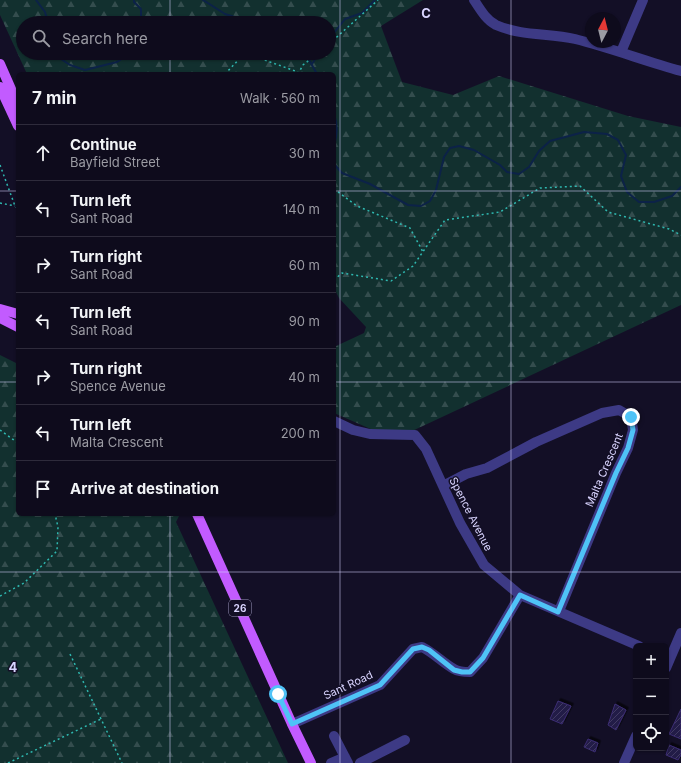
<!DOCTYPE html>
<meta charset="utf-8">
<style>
:root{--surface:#0e0b1c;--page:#1c1929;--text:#f1f3f6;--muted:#9b9ba3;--line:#2e2b3b}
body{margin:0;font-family:Inter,sans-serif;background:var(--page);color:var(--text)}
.controls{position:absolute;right:12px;bottom:12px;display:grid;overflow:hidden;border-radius:6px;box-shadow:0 1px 3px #0004}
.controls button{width:36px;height:36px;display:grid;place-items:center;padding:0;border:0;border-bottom:1px solid var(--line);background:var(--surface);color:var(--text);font:20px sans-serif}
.compass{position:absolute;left:585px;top:12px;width:36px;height:36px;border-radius:50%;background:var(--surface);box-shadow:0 1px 3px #0004;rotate:7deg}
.stop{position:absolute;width:12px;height:12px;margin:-9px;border:3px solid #4fc3f7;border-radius:50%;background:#fff}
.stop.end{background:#4fc3f7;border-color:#fff;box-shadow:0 1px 4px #0008}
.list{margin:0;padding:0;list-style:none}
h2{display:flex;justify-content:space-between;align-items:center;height:52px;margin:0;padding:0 16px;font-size:17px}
h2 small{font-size:13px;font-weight:400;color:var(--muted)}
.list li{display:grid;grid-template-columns:26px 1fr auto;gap:12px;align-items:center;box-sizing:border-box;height:56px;padding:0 16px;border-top:1px solid var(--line)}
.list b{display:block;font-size:15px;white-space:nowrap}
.list p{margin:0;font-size:13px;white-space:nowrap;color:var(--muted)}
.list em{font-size:13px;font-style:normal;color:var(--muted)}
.icon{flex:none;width:22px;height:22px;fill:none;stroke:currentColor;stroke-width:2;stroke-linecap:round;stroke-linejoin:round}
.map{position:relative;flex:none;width:681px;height:763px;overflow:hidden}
.search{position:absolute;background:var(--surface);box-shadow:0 1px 3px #0004;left:16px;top:16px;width:320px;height:44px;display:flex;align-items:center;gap:10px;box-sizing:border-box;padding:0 14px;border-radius:22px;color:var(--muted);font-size:15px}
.panel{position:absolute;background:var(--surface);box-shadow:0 1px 3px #0004;left:16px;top:72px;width:320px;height:444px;border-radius:6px}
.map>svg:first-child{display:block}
.forest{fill:url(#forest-firs);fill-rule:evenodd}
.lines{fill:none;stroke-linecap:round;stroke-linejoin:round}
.stream{stroke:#0c2248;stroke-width:2}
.building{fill:url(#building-hatch);stroke:#3b2d73;filter:url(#shadow)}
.path{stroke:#2fb8b0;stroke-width:1.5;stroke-dasharray:2 3;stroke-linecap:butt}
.minor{stroke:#3d3a85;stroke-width:10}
.major{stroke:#c25bff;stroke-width:10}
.route{stroke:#4fc3f7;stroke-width:5}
.grid{fill:none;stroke:#d9d4ff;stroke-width:1;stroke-opacity:0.55}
.labels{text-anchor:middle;stroke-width:3;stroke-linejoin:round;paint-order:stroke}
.shield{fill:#130f26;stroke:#9e99be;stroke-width:1}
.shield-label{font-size:10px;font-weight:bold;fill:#d9d4ff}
.street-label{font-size:11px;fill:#d9d4ff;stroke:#130f26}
.grid-label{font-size:13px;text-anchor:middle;font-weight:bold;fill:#d9d4ff;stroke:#130f26;stroke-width:3;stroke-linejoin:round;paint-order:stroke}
</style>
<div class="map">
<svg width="681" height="763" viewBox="0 0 681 763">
<defs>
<pattern id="forest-firs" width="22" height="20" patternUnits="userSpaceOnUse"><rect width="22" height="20" fill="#12302f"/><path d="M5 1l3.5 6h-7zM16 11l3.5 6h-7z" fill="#344d4e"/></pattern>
<pattern id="building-hatch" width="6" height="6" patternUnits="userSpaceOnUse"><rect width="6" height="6" fill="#241b47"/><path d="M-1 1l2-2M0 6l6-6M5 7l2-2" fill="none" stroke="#433b63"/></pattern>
<filter id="shadow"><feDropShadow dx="2.5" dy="-2.5" stdDeviation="0" flood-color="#0009"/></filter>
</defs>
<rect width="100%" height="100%" fill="#130f26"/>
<path class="forest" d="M 0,0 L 423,0 L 381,26 L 402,82 L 453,95 L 499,76 L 628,116 L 681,127 L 681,305 L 410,432 L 373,430 L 334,413 L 334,347 L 364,333 L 366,327 L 339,298 L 334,288 L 334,74 L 27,74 L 0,15 ZM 23,23 L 329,23 L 329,53 L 23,53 Z
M 0,355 L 18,364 L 18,514 L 180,514 L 176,522 L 288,763 L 0,763 Z"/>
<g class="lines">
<path class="stream" d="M 36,0 L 45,12 L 48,23
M 134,0 L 134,2 L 141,9 L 141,23
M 203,0 L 225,14 L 244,20 L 263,17 L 284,23
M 329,39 L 345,19 L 362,13 L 375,0
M 55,53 L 55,55 L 70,65 L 85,70 L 117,62 L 131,53
M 305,53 L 317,74
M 312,64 L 319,53
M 334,115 C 338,124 337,136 334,145
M 334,164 L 342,173 L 370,184 L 408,205 L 421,206 L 430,201 L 436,190 L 444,157 L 450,148 L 459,146 L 474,150 L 500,165 L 507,172 L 519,174 L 529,167 L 539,151 L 550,141 L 584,132 L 607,134 L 618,140 L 626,155 L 621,176 L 627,192 L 639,202 L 654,202 L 672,196 L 681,187"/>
</g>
<path class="building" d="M 558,701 L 571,706 L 562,724 L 550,719 Z
M 615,704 L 626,710 L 616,730 L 608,725 Z
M 681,709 L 681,739 L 669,734 Z
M 588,739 L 598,743 L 595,752 L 584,747 Z
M 669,745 L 681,750 L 681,755 L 678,760 L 666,755 Z"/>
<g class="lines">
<path class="path" d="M 329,44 L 378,0
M 225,74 L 245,53 L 298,72
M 298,74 L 303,65 L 318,53
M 0,165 L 15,206 L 18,209
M 334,189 L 357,206 L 410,228 L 423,252
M 0,203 L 15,206
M 334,280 L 342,273 L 391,281 L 413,266 L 445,220 L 500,212 L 540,188 L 580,186 L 608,212 L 669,229 L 681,235
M 0,430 L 18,443
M 0,596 L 24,583 L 57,551 L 58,527 L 55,514
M 70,654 L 122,763
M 8,763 L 101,719"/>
<path class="minor" d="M 474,0 C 480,9 486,20 496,25 C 521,36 549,33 575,39 C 611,48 645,61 681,71
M 621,52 L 643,0
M 334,421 L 353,430 L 370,434 L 415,435 L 426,449 L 460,523 L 484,565 L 520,595 L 639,646
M 443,486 L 466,474 L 487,468 L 536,442 L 602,413 L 619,410 L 631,417 L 633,430 L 628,448 L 616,473 L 559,611
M 666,668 L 681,633
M 292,724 L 380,685 L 413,649 L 422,647 C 434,653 443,663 454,669 C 459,672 465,672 470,672 L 483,658 L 520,595
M 334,736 L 348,763
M 331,763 L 345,757
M 360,763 L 405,740
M 624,763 L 636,736"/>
<path class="major" d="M 0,64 L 18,105
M 0,87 L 18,126
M 0,309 L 18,314
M 0,318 L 18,327
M 197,514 L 292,724 L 311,763"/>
</g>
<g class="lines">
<path class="route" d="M 278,694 L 292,724 L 380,685 L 413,649 L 422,647 L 429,650 L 454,670 L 462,672 L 470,672 L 483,658 L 520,595 L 558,612 L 616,473 L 628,448 L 633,430 L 631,417"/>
</g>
<path class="grid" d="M 170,0 L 170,23M 340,0 L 340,763M 511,0 L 511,763M 170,53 L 170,74M 0,191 L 18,191M 334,191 L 681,191M 0,382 L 18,382M 334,382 L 681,382M 170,514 L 170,763M 0,572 L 681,572"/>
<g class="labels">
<rect class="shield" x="229" y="600" width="22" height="16" rx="3"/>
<g class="shield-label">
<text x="240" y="612">26</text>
</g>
<g class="street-label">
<text transform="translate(604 470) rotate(-67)" y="4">Malta Crescent</text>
<text transform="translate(471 514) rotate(63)" y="4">Spence Avenue</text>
<text transform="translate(348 685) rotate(-25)" y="4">Sant Road</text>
</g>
</g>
<g class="grid-label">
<text x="426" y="18">C</text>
<text x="13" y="672">4</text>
</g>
</svg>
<div class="controls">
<button>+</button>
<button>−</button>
<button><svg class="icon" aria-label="locate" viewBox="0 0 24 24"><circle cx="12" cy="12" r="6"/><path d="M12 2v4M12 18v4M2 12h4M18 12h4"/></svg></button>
</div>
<svg class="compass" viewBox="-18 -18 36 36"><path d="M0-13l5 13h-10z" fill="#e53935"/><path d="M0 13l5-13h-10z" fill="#9b9ba3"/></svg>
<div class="stop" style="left:278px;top:694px"></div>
<div class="stop end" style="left:631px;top:417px"></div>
<div class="search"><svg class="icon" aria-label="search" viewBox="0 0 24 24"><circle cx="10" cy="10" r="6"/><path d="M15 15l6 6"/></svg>Search here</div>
<section class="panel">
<h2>7 min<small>Walk · 560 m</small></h2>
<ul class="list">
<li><svg class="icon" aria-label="ahead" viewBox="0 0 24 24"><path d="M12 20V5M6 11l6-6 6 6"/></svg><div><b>Continue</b><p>Bayfield Street</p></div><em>30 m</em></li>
<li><svg class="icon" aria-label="left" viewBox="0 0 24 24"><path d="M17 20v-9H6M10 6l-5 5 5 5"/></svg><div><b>Turn left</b><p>Sant Road</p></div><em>140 m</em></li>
<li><svg class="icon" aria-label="right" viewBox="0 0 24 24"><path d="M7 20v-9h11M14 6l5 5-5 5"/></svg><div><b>Turn right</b><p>Sant Road</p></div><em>60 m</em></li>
<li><svg class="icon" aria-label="left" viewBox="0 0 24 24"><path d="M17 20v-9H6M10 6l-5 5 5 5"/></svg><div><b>Turn left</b><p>Sant Road</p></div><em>90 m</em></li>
<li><svg class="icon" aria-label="right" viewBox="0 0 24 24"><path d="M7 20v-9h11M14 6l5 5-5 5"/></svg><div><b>Turn right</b><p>Spence Avenue</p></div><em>40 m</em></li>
<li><svg class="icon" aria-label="left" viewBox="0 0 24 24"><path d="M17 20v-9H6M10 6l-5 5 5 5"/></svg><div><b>Turn left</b><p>Malta Crescent</p></div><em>200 m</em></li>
<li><svg class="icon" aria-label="arrive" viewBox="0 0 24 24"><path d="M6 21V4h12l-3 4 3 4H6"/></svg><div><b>Arrive at destination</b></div></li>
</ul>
</section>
</div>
